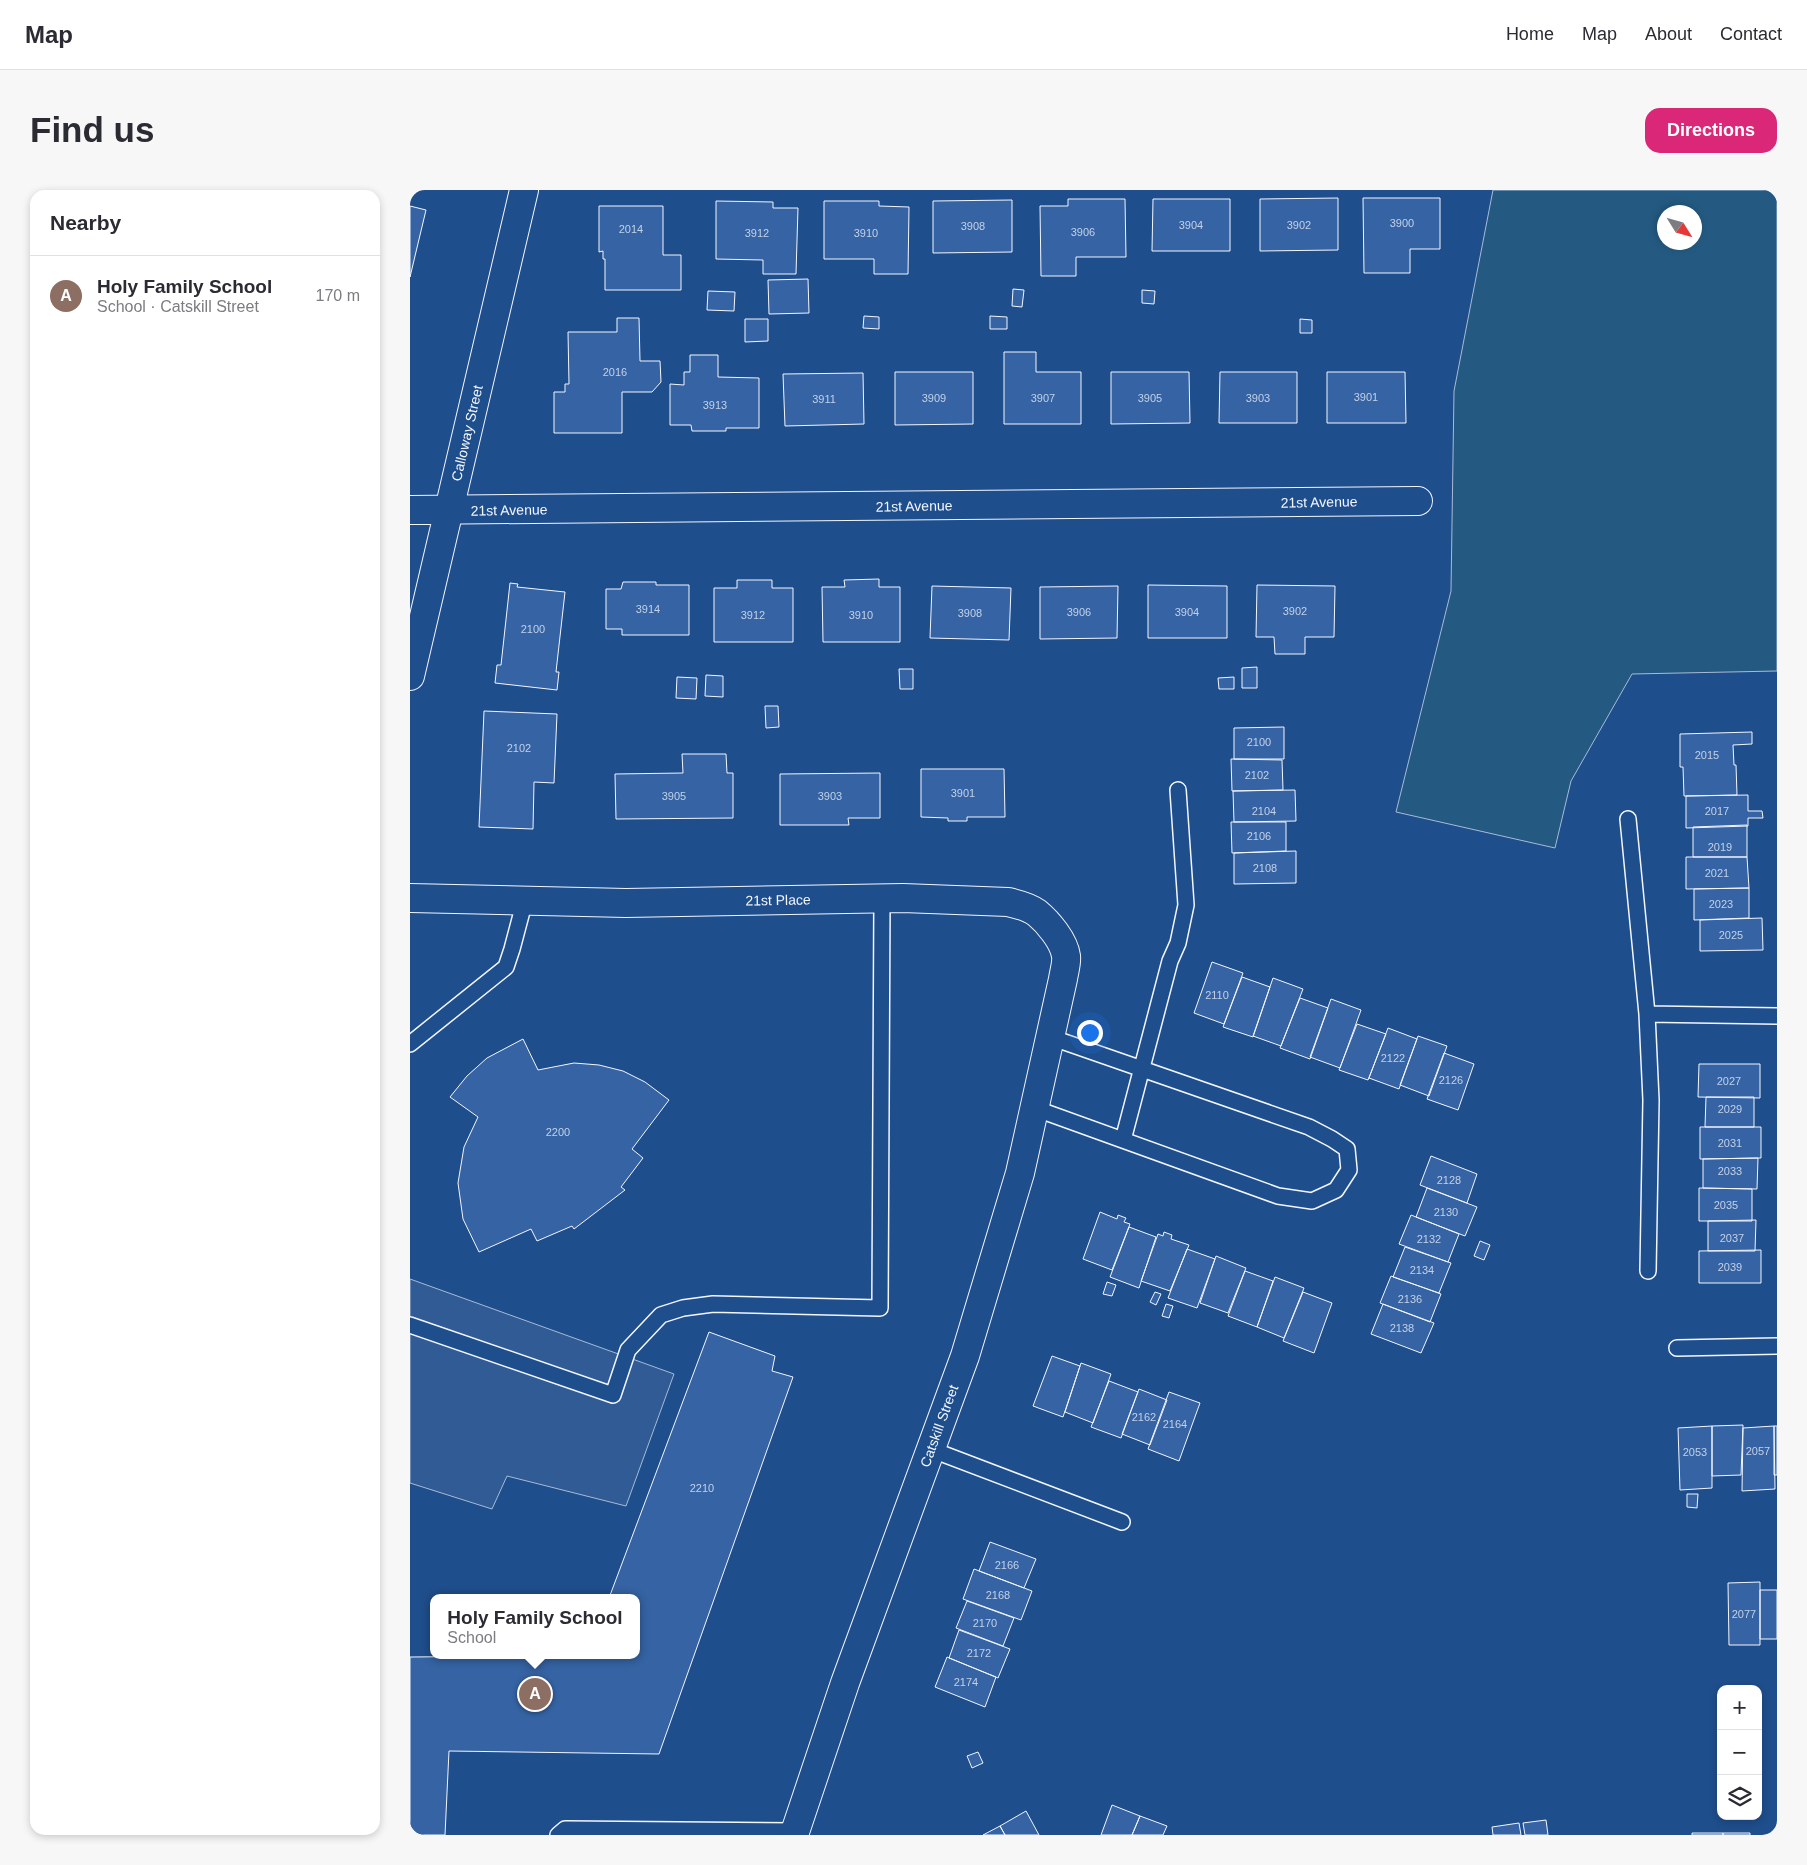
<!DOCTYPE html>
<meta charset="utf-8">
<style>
:root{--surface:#fff;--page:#f7f7f7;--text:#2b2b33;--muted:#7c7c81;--line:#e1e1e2;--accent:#db2777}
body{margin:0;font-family:Helvetica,sans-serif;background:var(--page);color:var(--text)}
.controls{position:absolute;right:15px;bottom:15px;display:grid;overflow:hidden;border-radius:10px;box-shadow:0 2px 8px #0003}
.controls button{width:45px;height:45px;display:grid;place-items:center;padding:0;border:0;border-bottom:1px solid var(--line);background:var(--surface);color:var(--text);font:25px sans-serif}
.compass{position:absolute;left:1247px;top:15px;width:45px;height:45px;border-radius:50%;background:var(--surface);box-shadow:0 2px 8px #0003;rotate:127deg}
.you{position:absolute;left:679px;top:842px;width:18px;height:18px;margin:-12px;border:4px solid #fff;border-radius:50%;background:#1a73e8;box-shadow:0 0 0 8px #1a73e833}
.badge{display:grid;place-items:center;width:32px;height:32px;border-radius:50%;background:var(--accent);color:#fff;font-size:16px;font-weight:700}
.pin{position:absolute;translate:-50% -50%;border:2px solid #fff;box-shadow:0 1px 5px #0006}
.popup{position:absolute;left:20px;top:1404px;width:210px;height:65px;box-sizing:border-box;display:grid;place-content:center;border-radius:10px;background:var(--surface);filter:drop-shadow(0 1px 4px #0005);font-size:16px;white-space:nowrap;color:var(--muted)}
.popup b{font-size:19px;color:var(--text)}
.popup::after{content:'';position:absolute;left:50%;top:100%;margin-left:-10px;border:10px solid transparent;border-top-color:var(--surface)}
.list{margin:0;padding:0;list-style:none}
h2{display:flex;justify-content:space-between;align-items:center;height:65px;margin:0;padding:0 20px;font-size:21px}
h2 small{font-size:16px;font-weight:400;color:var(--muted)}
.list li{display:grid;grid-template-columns:32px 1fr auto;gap:15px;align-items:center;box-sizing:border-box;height:80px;padding:0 20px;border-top:1px solid var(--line)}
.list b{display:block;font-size:19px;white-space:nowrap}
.list p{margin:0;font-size:16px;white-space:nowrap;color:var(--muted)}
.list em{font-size:16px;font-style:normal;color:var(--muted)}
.icon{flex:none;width:28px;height:28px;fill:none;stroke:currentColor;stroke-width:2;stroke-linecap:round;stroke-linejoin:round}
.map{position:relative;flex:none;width:1367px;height:1645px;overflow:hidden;border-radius:15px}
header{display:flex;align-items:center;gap:30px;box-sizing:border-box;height:70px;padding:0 25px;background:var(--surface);border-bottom:1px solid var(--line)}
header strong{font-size:24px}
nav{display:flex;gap:28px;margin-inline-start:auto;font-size:18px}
.intro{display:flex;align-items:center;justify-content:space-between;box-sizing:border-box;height:120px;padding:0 30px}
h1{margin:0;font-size:35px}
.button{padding:12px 22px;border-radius:15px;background:var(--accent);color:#fff;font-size:18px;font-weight:700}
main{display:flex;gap:30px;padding:0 30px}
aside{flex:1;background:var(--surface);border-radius:15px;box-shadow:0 2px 8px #0003}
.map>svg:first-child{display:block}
.green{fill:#245a82;stroke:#a8bbd7;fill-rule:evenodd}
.parking{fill:#305b95;stroke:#a8bbd7}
.building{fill:#3563a3;stroke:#f2f6ff}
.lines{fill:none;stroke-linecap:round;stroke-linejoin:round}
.service-casing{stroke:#f2f6ff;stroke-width:18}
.minor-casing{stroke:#f2f6ff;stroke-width:30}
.service{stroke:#1f4e8c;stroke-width:15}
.minor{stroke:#1f4e8c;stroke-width:28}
.labels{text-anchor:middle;stroke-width:4;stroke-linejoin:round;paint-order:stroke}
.number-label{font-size:11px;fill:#c3d1e8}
.street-label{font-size:14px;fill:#f2f6ff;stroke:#1f4e8c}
</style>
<header>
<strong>Map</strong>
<nav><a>Home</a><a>Map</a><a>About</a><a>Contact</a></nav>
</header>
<div class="intro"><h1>Find us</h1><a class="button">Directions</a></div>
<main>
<aside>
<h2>Nearby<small></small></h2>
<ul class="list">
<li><span class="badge" style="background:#8d6e63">A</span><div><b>Holy Family School</b><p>School · Catskill Street</p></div><em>170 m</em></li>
</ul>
</aside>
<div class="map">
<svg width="1367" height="1645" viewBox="0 0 1367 1645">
<rect width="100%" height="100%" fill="#1f4e8c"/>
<path class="green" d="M 1083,0 L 1367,0 L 1367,481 L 1222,484 L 1161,591 L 1145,658 L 986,622 L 1041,401 L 1044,201 ZM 1254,22 L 1284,22 L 1284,52 L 1254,52 Z"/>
<path class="parking" d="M 0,1089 L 264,1184 L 216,1316 L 97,1286 L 82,1319 L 0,1293 Z"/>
<path class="building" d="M 928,8 L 928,60 L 850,61 L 850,9 Z
M 953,8 L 1030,8 L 1030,59 L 1000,59 L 1000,83 L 954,83 Z
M 658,9 L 715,9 L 716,67 L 666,67 L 666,86 L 631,86 L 630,16 L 658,16 Z
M 743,9 L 820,9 L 820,61 L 742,61 Z
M 602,10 L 602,62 L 523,63 L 523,11 Z
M 306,11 L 363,12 L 363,18 L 388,18 L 386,84 L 353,84 L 353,70 L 306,69 Z
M 414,11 L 469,11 L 469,16 L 499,17 L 498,84 L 464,84 L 464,69 L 414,69 Z
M 0,16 L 16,20 L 0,87 Z
M 189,16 L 253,16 L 253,65 L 271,65 L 271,100 L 195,100 L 195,69 L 193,69 L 193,61 L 189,62 Z
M 398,89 L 399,123 L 359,124 L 358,90 Z
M 603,99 L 614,100 L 612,117 L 602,116 Z
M 732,100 L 745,101 L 744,114 L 732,113 Z
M 298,101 L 325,102 L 324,121 L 297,120 Z
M 454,126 L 469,127 L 469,139 L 453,138 Z
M 580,126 L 597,127 L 597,139 L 580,139 Z
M 207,128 L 229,128 L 230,171 L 250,171 L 251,192 L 242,202 L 212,202 L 212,243 L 144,243 L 144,202 L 155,202 L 155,194 L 159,194 L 158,142 L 207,142 Z
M 335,129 L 358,129 L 358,151 L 335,152 Z
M 890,129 L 902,130 L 902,143 L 890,143 Z
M 594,162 L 626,162 L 626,182 L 671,182 L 671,234 L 594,234 Z
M 280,165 L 308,165 L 308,187 L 349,188 L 349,238 L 316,238 L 316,241 L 282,241 L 281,235 L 260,235 L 260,194 L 274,195 L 274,182 L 280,182 Z
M 485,182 L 563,182 L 563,234 L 485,235 Z
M 701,182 L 779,182 L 780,233 L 701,234 Z
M 810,182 L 887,182 L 887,233 L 809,233 Z
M 917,182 L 995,182 L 996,233 L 917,233 Z
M 453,183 L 454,234 L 375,236 L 373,184 Z
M 469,389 L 469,397 L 490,397 L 490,452 L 413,452 L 412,397 L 435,397 L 434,390 Z
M 327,390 L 362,390 L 362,398 L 383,398 L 383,452 L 304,452 L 304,398 L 327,398 Z
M 213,392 L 246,392 L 246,395 L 279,395 L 279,445 L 212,445 L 212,439 L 196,439 L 196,399 L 211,399 Z
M 100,393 L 108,394 L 107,397 L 155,402 L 146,482 L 149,482 L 147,500 L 85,493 L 87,475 L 91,475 Z
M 738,395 L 817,396 L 817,448 L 738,448 Z
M 847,395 L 925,396 L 924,447 L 895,447 L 895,464 L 865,464 L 864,447 L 846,447 Z
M 522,396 L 601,398 L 599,450 L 520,448 Z
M 708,396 L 707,448 L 630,449 L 630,397 Z
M 847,477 L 847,498 L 832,498 L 832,478 Z
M 489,479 L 503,479 L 503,499 L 490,499 Z
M 296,485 L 313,486 L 313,507 L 295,506 Z
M 267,487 L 287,488 L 286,509 L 266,508 Z
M 824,487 L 824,499 L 809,499 L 808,488 Z
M 355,516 L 368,516 L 369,537 L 356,538 Z
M 74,521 L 147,524 L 144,593 L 124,592 L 123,639 L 69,637 Z
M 874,537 L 874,569 L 824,569 L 824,538 Z
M 1342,542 L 1342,554 L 1323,555 L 1324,575 L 1326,575 L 1327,605 L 1274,606 L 1273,577 L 1270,577 L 1270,544 Z
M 272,564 L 316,564 L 317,583 L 323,583 L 323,628 L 206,629 L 205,584 L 273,583 Z
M 821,569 L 872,570 L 873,600 L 822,601 Z
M 511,579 L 594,579 L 595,627 L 557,627 L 557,631 L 538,631 L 538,628 L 511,627 Z
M 470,583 L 470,628 L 438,628 L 439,635 L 370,635 L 370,584 Z
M 885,600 L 886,631 L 824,632 L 823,601 Z
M 1338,605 L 1338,621 L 1352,621 L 1353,628 L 1338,628 L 1338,636 L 1276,638 L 1276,606 Z
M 821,632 L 876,632 L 876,661 L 822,663 Z
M 1337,635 L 1337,667 L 1283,667 L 1283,637 Z
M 886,661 L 886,693 L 824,694 L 824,663 Z
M 1276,667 L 1337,667 L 1339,698 L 1276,699 Z
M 1339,698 L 1339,728 L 1284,730 L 1284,699 Z
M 1352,728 L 1353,760 L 1290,761 L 1290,730 Z
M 802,772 L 833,783 L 814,834 L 784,823 Z
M 832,787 L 860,797 L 843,847 L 813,837 Z
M 863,788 L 893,799 L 871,856 L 843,846 Z
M 890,808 L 918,818 L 900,869 L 870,858 Z
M 921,809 L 951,820 L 930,878 L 900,867 Z
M 947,834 L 976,844 L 958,890 L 929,880 Z
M 978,838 L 1007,849 L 989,899 L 959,888 Z
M 1008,846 L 1037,856 L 1019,906 L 990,895 Z
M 113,849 L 128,880 L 164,873 L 189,875 L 213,881 L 235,892 L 259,910 L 222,959 L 233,968 L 211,997 L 215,1000 L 164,1039 L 162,1036 L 127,1051 L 121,1039 L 69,1062 L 53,1029 L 48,993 L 54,957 L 68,927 L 40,907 L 57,886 L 77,868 Z
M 1034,863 L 1064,874 L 1048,920 L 1017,909 Z
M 1289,874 L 1350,874 L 1350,908 L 1288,907 Z
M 1296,907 L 1344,907 L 1344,937 L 1295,937 Z
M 1290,937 L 1351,937 L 1351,968 L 1290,969 Z
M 1021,966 L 1067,984 L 1057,1013 L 1010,995 Z
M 1348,968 L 1347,999 L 1293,998 L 1293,969 Z
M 1017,998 L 1067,1017 L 1055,1046 L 1006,1027 Z
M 1289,998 L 1342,999 L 1342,1031 L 1289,1031 Z
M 690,1022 L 707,1029 L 708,1025 L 716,1028 L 714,1032 L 720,1034 L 702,1080 L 673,1069 Z
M 1001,1025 L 1049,1044 L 1038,1072 L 989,1054 Z
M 1346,1030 L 1345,1061 L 1298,1061 L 1298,1031 Z
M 719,1037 L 746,1047 L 729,1098 L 700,1087 Z
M 754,1042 L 762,1045 L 761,1049 L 779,1055 L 760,1101 L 731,1091 L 748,1044 L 753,1046 Z
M 1070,1051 L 1080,1055 L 1074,1070 L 1064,1066 Z
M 995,1057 L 1041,1073 L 1029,1103 L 983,1087 Z
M 777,1059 L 805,1069 L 787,1118 L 758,1108 Z
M 1351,1060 L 1351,1093 L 1289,1093 L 1289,1061 Z
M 806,1066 L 836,1078 L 818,1123 L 790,1113 Z
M 835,1081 L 863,1091 L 847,1137 L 818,1126 Z
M 981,1086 L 1031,1104 L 1020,1132 L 970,1113 Z
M 865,1087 L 894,1098 L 874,1148 L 847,1137 Z
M 697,1092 L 706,1095 L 702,1106 L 693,1104 Z
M 745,1102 L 751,1104 L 746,1115 L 740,1112 Z
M 893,1102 L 922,1113 L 904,1163 L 873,1151 Z
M 756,1114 L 763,1116 L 759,1128 L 752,1126 Z
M 973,1114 L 1024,1133 L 1011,1163 L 961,1144 Z
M 299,1142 L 365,1166 L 362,1181 L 383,1187 L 249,1564 L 39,1561 L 35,1645 L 0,1645 L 0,1467 L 226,1465 L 226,1408 L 199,1408 Z
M 642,1166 L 670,1176 L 653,1227 L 623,1216 Z
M 671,1173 L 701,1184 L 683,1233 L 655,1222 Z
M 699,1191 L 728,1202 L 711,1248 L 681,1237 Z
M 729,1199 L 757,1210 L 740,1255 L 712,1244 Z
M 759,1202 L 790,1213 L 769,1271 L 738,1259 Z
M 1333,1235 L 1331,1285 L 1302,1286 L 1302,1236 Z
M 1302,1236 L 1302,1298 L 1270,1300 L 1268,1238 Z
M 1364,1236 L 1365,1299 L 1332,1301 L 1333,1238 Z
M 1364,1236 L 1367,1236 L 1367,1285 L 1364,1285 Z
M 1277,1304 L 1288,1304 L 1287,1318 L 1277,1317 Z
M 580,1352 L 626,1369 L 614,1398 L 569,1381 Z
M 564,1379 L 622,1401 L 611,1430 L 553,1409 Z
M 1350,1392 L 1350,1455 L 1319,1455 L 1318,1393 Z
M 1350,1400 L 1367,1400 L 1367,1449 L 1350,1449 Z
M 557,1411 L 604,1428 L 593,1456 L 546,1438 Z
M 549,1440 L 600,1459 L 588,1488 L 539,1468 Z
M 537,1467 L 586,1487 L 575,1517 L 525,1497 Z
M 568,1562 L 573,1573 L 562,1578 L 557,1566 Z
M 702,1615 L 730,1626 L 722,1645 L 691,1645 Z
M 616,1621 L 629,1645 L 595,1645 L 590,1636 Z
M 730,1626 L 757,1636 L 753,1645 L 722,1645 Z
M 1136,1630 L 1138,1645 L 1115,1645 L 1113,1633 Z
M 1109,1633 L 1111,1645 L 1083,1645 L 1082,1637 Z
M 590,1636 L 595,1645 L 573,1645 Z
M 1282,1643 L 1313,1643 L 1313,1645 L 1282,1645 Z
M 1313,1643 L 1340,1643 L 1340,1645 L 1313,1645 Z"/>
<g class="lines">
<g class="service-casing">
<path id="service" d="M 1218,629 L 1237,824 L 1241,910 L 1238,1081
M 1237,824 L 1367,826
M 0,854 L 96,777 L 102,759 L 115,710
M 624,918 L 868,1006 L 902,1011 L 926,1000 L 939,980 L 937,959 L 922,949 L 899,937 L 640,847
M 713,950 L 760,771 L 768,753 L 776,715 L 768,600
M 0,1135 L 203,1205 L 218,1160 L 251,1125 L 273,1118 L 303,1114 L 470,1118 L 472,708
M 1267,1158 L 1367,1156
M 520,1259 L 712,1332
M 148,1645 L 155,1639 L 385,1641"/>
</g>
<g class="minor-casing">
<path id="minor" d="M 0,320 L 1008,311
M 0,486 L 114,0
M 0,708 L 216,713 L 493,708 L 598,712 C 607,714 619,717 627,723 C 638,732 654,751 656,766 C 657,773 654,782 653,789 L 610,983 L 555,1166 L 435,1493 L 384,1645"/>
</g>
<use href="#service" class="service"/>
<use href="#minor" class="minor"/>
</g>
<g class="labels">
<g class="number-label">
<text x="992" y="37">3900</text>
<text x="781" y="39">3904</text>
<text x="889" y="39">3902</text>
<text x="563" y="40">3908</text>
<text x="221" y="43">2014</text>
<text x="673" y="46">3906</text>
<text x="347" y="47">3912</text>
<text x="456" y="47">3910</text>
<text x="205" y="186">2016</text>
<text x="956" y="211">3901</text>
<text x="524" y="212">3909</text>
<text x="633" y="212">3907</text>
<text x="740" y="212">3905</text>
<text x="848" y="212">3903</text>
<text x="414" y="213">3911</text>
<text x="305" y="219">3913</text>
<text x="238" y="423">3914</text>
<text x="885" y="425">3902</text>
<text x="669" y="426">3906</text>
<text x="777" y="426">3904</text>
<text x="560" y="427">3908</text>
<text x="343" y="429">3912</text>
<text x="451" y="429">3910</text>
<text x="123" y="443">2100</text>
<text x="849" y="556">2100</text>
<text x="109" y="562">2102</text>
<text x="1297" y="569">2015</text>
<text x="847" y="589">2102</text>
<text x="553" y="607">3901</text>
<text x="264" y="610">3905</text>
<text x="420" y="610">3903</text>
<text x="854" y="625">2104</text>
<text x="1307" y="625">2017</text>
<text x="849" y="650">2106</text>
<text x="1310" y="661">2019</text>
<text x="855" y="682">2108</text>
<text x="1307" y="687">2021</text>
<text x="1311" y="718">2023</text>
<text x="1321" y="749">2025</text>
<text x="807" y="809">2110</text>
<text x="983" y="872">2122</text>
<text x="1041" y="894">2126</text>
<text x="1319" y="895">2027</text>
<text x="1320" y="923">2029</text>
<text x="148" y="946">2200</text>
<text x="1320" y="957">2031</text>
<text x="1320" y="985">2033</text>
<text x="1039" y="994">2128</text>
<text x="1316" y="1019">2035</text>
<text x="1036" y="1026">2130</text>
<text x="1322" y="1052">2037</text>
<text x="1019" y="1053">2132</text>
<text x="1320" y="1081">2039</text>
<text x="1012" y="1084">2134</text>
<text x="1000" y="1113">2136</text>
<text x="992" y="1142">2138</text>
<text x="734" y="1231">2162</text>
<text x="765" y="1238">2164</text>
<text x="1348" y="1265">2057</text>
<text x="1285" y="1266">2053</text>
<text x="292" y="1302">2210</text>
<text x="597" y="1379">2166</text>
<text x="588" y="1409">2168</text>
<text x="1334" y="1428">2077</text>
<text x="575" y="1437">2170</text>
<text x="569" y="1467">2172</text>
<text x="556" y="1496">2174</text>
</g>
<g class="street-label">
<text transform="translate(57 243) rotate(-77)" y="5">Calloway Street</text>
<text transform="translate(909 312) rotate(-1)" y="5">21st Avenue</text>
<text transform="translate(504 316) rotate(-1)" y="5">21st Avenue</text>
<text transform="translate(99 320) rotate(-1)" y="5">21st Avenue</text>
<text transform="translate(368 710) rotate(-1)" y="5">21st Place</text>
<text transform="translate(529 1236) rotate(-70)" y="5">Catskill Street</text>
</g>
</g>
</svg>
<div class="controls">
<button>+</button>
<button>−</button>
<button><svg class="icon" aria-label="layers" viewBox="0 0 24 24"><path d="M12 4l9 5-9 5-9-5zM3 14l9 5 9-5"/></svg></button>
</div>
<svg class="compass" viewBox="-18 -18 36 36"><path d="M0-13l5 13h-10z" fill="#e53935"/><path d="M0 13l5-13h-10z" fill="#7c7c81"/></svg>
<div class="you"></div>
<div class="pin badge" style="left:125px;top:1504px;background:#8d6e63">A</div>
<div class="popup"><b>Holy Family School</b>School</div>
</div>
</main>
